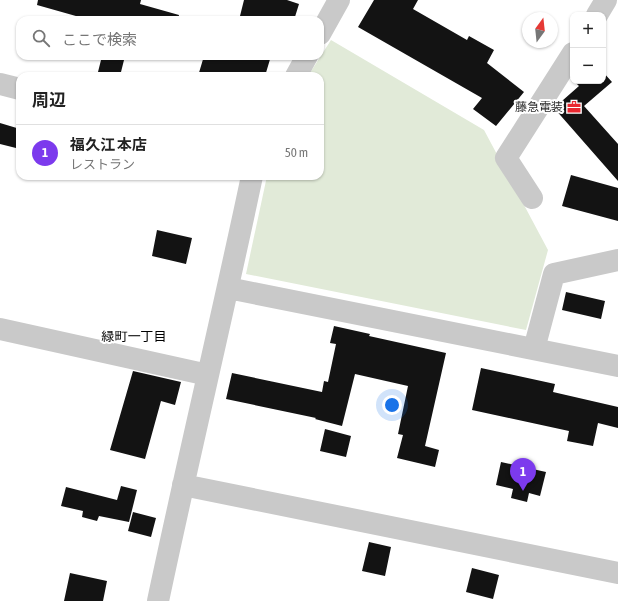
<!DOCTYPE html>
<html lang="ja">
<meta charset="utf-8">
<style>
:root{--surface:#fff;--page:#f2f2f2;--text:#222;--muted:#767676;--line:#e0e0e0;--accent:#7c3aed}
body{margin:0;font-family:"Asap Condensed","Noto Sans JP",sans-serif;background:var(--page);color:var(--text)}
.controls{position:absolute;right:12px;top:12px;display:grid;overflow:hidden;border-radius:8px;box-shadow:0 1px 3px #0004}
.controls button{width:36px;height:36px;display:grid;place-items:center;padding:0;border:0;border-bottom:1px solid var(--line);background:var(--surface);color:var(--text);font:20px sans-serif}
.compass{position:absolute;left:522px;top:12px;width:36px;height:36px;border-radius:50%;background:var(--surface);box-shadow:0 1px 3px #0004;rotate:15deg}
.you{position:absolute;left:392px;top:405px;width:14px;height:14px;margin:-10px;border:3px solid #fff;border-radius:50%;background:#1a73e8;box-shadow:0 0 0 6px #1a73e833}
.badge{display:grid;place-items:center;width:26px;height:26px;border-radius:50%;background:var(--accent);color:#fff;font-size:13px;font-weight:700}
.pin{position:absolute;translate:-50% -33px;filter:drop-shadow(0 1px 2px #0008)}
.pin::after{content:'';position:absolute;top:21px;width:14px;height:12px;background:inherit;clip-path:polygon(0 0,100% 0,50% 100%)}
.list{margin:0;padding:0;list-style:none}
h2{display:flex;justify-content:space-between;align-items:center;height:52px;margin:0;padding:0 16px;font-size:17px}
h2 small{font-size:13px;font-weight:400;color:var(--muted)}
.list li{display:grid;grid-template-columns:26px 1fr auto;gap:12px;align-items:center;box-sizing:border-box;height:56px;padding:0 16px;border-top:1px solid var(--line)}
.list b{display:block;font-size:15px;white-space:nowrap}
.list p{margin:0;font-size:13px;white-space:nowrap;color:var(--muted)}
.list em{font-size:13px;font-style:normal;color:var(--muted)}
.icon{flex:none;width:22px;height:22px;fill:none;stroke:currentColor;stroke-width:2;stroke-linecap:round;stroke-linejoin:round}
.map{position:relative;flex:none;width:618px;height:601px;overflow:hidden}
.search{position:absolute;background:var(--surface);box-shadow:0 1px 3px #0004;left:16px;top:16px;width:308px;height:44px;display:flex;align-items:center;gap:10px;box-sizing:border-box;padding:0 14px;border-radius:12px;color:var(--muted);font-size:15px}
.panel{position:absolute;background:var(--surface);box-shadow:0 1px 3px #0004;left:16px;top:72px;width:308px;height:108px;border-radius:12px}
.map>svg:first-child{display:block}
.green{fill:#e1ead8}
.building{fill:#131313}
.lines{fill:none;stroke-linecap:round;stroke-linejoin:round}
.street{stroke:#c9c9c9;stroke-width:22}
.labels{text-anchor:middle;stroke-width:4;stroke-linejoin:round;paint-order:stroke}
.poi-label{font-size:12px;fill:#2c2c2c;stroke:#fff;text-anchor:end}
.neighbourhood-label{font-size:13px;fill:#000;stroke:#fff}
</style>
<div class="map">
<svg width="618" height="601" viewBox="0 0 618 601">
<rect width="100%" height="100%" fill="#fff"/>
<path class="green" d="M 331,40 L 484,130 L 548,250 L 526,330 L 246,274 L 267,176 L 320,176 L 320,76 L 308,76 Z"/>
<path class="building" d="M 38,0 L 141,0 L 140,4 L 179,15 L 178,20 L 90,20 L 37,5 Z
M 244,0 L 287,0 L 299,4 L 294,20 L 239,20 Z
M 374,0 L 418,0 L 413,9 L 467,40 L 469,36 L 494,50 L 487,63 L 524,92 L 496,126 L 473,109 L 482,98 L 358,27 Z
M 102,56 L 125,56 L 120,76 L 97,76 Z
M 204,56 L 271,56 L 265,76 L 198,76 Z
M 603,72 L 612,82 L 584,106 L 618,144 L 618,181 L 554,108 L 579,86 L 574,81 L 603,81 Z
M 0,123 L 20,129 L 20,149 L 0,144 Z
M 571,175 L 618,188 L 618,221 L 562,206 Z
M 157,230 L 192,238 L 186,264 L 152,256 Z
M 566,292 L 605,301 L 601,319 L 562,310 Z
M 334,326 L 370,334 L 369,336 L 446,353 L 425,446 L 439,450 L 435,467 L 397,458 L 403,435 L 398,434 L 408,386 L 355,374 L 342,426 L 315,419 L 316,418 L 226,399 L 232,373 L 322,392 L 324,381 L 328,382 L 336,344 L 330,343 Z
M 481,368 L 555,384 L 553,392 L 618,407 L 618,428 L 598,423 L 593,446 L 567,441 L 569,431 L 472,410 Z
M 133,371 L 181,382 L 175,405 L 161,401 L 145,459 L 110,450 Z
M 325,429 L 351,436 L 346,457 L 320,451 Z
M 501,462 L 546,472 L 540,496 L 529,493 L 527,502 L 511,498 L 513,489 L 496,485 Z
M 121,486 L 137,490 L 129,522 L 99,516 L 97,521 L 82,517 L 83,511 L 61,506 L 66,487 L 117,500 Z
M 133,512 L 156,518 L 151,537 L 128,531 Z
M 369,542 L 391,547 L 385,576 L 362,571 Z
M 472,568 L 499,575 L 493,599 L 466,592 Z
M 70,573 L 107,581 L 103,601 L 64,601 Z"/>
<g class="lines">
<path class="street" d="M 597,15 L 606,0
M 320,34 L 339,0
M 296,76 L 307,56
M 0,84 L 20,89
M 532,198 L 506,158 L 573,53
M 228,288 L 618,366
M 0,329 L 208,375
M 534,349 L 554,274 L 618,260
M 183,485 L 618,573
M 158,601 C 188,459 222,318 252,176"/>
</g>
<defs>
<g id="office-bare" transform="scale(1.08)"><path d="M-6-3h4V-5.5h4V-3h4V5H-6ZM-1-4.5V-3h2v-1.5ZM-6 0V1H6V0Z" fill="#e9272f" stroke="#fff" stroke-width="2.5" paint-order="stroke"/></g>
</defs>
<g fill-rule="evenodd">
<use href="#office-bare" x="574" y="107"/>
</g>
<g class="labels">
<g class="poi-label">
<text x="563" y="111">藤急電装</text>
</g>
<g class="neighbourhood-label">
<text x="134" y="341">緑町一丁目</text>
</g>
</g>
</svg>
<div class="controls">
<button>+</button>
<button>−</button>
</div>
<svg class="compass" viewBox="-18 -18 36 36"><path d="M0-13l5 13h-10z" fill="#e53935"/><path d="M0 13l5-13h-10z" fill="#767676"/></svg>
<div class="you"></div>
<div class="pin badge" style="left:523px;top:491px">1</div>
<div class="search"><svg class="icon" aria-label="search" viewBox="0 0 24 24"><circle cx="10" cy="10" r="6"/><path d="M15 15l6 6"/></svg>ここで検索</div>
<section class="panel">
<h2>周辺<small></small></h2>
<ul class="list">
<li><span class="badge">1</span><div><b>福久江 本店</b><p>レストラン</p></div><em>50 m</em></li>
</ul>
</section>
</div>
